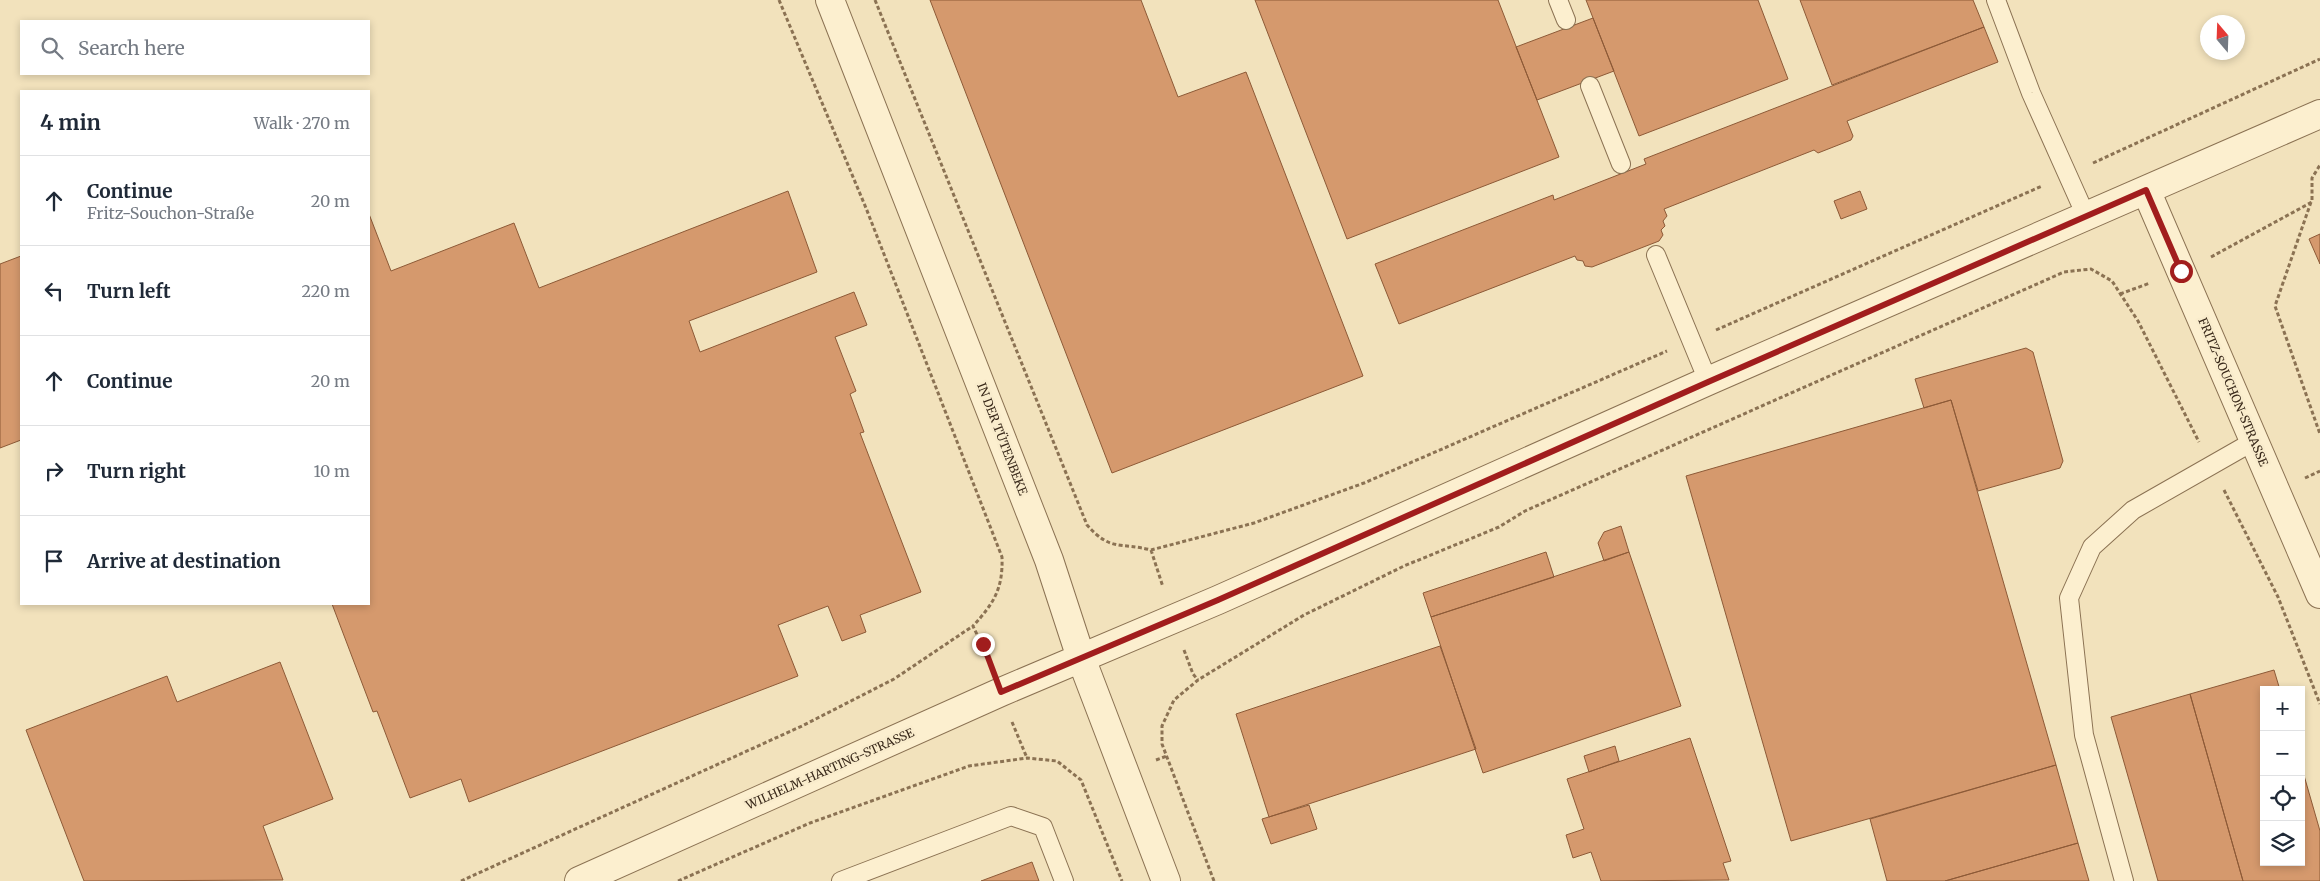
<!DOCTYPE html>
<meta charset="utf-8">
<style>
:root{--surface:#fff;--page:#f2f2f3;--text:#1f2937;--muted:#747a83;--line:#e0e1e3}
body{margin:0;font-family:Merriweather,serif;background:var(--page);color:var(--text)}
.controls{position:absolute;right:15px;bottom:15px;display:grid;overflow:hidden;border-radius:0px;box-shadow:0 2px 8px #0003}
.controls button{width:45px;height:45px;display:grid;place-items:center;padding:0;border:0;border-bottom:1px solid var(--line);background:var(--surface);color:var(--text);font:25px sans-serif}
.compass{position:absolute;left:2200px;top:15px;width:45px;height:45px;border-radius:50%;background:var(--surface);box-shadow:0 2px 8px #0003;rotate:341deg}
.stop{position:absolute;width:15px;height:15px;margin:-11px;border:4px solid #a11d1d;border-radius:50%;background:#fff}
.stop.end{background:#a11d1d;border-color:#fff;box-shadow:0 1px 5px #0008}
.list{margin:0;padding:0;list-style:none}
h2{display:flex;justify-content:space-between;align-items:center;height:65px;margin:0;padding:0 20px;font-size:21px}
h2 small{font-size:16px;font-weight:400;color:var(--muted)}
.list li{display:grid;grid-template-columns:32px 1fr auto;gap:15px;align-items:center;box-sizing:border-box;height:90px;padding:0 20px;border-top:1px solid var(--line)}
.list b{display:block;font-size:19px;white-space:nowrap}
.list p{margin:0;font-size:16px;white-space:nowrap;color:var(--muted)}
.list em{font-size:16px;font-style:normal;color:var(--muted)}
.icon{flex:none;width:28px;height:28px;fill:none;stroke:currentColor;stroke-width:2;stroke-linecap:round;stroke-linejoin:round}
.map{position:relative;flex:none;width:2320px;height:881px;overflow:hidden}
.search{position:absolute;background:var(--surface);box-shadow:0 2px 8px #0003;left:20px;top:20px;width:350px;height:55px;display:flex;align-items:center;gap:12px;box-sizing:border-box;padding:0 18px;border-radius:0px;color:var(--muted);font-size:19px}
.panel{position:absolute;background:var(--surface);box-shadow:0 2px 8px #0003;left:20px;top:90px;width:350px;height:515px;border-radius:0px}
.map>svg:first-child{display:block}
.building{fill:#d5996d;stroke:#8d5a37}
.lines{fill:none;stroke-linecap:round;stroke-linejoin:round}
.lane-casing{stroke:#8b7253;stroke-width:20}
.street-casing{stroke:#8b7253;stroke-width:30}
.path{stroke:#8b7253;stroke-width:3;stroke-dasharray:4 2.5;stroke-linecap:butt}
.lane{stroke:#fcefcf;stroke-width:18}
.street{stroke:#fcefcf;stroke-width:28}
.route{stroke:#a11d1d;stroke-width:6}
.labels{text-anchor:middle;stroke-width:5;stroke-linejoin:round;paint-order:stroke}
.street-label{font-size:12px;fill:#39291a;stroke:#f9eccc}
</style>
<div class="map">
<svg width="2320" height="881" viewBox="0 0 2320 881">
<rect width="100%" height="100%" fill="#f2e2bc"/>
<path class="building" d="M 930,0 L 1141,0 L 1178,97 L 1246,72 L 1363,376 L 1112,473 Z
M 1255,0 L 1498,0 L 1559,157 L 1347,239 Z
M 1586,0 L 1758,0 L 1788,79 L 1639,136 Z
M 1800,0 L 1973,0 L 1984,27 L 1832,85 Z
M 1593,18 L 1614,71 L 1537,100 L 1516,47 Z
M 1984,27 L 1998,62 L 1847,121 L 1853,136 L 1851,140 L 1818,153 L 1814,150 L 1664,209 L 1667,216 L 1663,221 L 1665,226 L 1661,230 L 1663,235 L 1659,241 L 1592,267 L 1585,266 L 1583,261 L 1577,260 L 1575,256 L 1399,324 L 1375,264 L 1553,195 L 1554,200 L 1646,164 L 1644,159 Z
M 788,191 L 817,272 L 689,321 L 700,352 L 854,292 L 867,325 L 835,337 L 856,391 L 850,394 L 864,432 L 860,433 L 921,592 L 860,615 L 866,632 L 842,641 L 828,606 L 778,625 L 798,676 L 469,802 L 461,779 L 410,798 L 377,711 L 373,712 L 332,604 L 369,604 L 369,214 L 391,271 L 514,223 L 539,288 Z
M 1860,191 L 1867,209 L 1841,219 L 1834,201 Z
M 2320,234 L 2320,264 L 2309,239 Z
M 21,256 L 21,440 L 0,448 L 0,264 Z
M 2026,348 L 2033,352 L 2063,461 L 2060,468 L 1978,491 L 1951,400 L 1924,408 L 1915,379 Z
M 1951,400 L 2056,765 L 1791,841 L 1686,476 Z
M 1621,526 L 1629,552 L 1604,561 L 1598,543 L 1604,532 Z
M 1546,552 L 1554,577 L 1431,617 L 1423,593 Z
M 1629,552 L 1681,706 L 1483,773 L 1431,617 Z
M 1440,646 L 1476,749 L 1269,817 L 1236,714 Z
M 280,662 L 333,799 L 263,826 L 283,880 L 84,881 L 26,730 L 167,676 L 177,702 Z
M 2274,670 L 2280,690 L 2264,690 L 2264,862 L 2301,862 L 2301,765 L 2320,831 L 2320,881 L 2243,881 L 2190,694 Z
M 2190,694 L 2243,881 L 2158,881 L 2111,717 Z
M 1690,738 L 1731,861 L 1723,863 L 1729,880 L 1601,881 L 1591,852 L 1573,858 L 1566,835 L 1584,829 L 1567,779 Z
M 1615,746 L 1619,761 L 1589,772 L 1584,756 Z
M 2056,765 L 2078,843 L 1945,881 L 1887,881 L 1870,819 Z
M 1309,805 L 1317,829 L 1271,844 L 1262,819 Z
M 2078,843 L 2089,881 L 1945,881 Z
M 1032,862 L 1039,881 L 981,881 Z"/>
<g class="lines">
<g class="lane-casing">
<path id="lane" d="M 1558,0 L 1566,20
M 1996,0 L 2031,93 L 2086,216
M 1590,86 L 1621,164
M 1656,255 L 1708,381
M 841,881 L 1011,816 L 1043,827 L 1064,881
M 2124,881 L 2084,735 L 2069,598 L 2092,547 L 2133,510 L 2254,441"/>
</g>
<g class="street-casing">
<path id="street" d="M 830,0 L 1049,560 L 1081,658 L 1166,881
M 2146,190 L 2320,594
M 579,881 L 1001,692 L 1218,600 L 1708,381 L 2320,114"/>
</g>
<path class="path" d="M 779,0 L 866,208 L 1002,557 C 1003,589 994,603 973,626 L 990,662
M 875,0 L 1087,525 C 1111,552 1120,542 1151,550 L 1254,523 L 1364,483 L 1667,351
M 2093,163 L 2320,59
M 2311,202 L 2275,306 L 2320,434
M 2211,257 L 2312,202 L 2312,178 L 2320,165
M 2120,294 L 2150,283
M 1716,330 L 2042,186
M 2305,478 L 2320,471
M 2224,490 L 2278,597 L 2320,704
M 1151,550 L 1163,587
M 1184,650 L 1193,674 L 1198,680
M 1012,722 L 1027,758
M 1156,760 L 1167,756
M 461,881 L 802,726 L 894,679 L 973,626
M 678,881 L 810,823 L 969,766 L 1027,758 L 1057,761 L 1081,780 L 1122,881
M 1214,881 L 1162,744 L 1162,726 L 1174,700 L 1198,680 L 1304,615 L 1404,566 L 1499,527 L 1525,511 L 2064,272 L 2091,269 L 2112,281 L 2138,321 L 2199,442"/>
<use href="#lane" class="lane"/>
<use href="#street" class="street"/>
</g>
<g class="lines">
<path class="route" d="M 983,644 L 1001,692 L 1218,600 L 1708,382 L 2146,190 L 2181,271"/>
</g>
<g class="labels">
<g class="street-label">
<text transform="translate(2233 392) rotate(67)" y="4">FRITZ-SOUCHON-STRASSE</text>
<text transform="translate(1002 439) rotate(69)" y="4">IN DER TÜTENBEKE</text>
<text transform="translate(830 769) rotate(-24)" y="4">WILHELM-HARTING-STRASSE</text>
</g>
</g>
</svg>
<div class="controls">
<button>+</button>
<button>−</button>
<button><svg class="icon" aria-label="locate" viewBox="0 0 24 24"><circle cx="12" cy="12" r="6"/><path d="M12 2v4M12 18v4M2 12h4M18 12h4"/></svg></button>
<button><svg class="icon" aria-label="layers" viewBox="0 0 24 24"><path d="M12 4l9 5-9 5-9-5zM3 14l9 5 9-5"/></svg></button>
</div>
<svg class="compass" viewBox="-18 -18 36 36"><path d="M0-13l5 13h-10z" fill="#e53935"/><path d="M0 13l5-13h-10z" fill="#747a83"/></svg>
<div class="stop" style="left:2181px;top:271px"></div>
<div class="stop end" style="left:983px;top:644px"></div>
<div class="search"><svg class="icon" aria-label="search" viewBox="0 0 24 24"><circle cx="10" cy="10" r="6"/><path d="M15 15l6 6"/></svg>Search here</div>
<section class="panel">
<h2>4 min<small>Walk · 270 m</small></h2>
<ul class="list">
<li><svg class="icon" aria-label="ahead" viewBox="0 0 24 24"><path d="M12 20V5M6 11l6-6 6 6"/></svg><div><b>Continue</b><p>Fritz-Souchon-Straße</p></div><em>20 m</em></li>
<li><svg class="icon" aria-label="left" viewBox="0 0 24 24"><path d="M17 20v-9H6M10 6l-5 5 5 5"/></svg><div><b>Turn left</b></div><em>220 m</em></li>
<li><svg class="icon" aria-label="ahead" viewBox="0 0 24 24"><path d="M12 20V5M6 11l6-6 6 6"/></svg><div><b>Continue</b></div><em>20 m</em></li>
<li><svg class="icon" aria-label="right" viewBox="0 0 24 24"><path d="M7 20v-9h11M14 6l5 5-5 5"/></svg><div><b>Turn right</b></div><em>10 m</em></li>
<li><svg class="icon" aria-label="arrive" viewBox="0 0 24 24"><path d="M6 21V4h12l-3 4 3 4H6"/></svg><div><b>Arrive at destination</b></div></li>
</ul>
</section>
</div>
